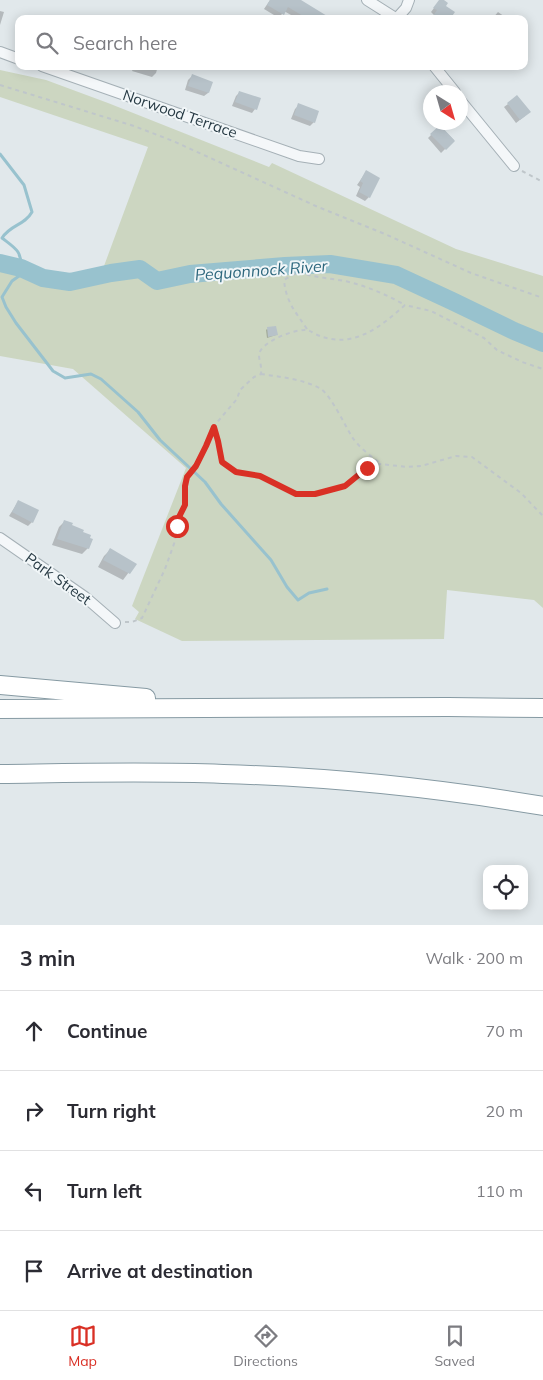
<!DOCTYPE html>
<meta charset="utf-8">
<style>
:root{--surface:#fff;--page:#f7f7f7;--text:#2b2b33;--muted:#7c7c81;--line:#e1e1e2;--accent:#d93025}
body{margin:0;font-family:Mulish,sans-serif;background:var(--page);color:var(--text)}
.controls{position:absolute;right:15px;bottom:15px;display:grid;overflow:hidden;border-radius:10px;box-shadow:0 2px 12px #0003}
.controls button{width:45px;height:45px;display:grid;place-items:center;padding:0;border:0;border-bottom:1px solid var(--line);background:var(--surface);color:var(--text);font:25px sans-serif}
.compass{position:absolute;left:423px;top:85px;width:45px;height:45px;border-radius:50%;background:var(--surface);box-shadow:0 2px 12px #0003;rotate:143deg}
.stop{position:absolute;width:15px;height:15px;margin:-11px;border:4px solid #d93025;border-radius:50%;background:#fff}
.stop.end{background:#d93025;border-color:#fff;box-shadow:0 1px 5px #0008}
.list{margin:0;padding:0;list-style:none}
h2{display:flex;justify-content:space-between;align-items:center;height:65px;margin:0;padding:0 20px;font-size:21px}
h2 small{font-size:16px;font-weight:400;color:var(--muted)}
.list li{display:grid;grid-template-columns:32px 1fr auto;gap:15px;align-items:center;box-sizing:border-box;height:80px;padding:0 20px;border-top:1px solid var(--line)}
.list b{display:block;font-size:19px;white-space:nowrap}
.list em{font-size:16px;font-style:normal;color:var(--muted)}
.icon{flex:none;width:28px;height:28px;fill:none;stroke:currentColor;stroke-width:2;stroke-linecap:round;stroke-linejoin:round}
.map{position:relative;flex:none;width:543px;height:925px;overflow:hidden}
.search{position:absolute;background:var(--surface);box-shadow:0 2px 12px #0003;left:15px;right:15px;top:15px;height:55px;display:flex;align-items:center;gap:12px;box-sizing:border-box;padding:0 18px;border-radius:10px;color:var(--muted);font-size:19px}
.sheet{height:385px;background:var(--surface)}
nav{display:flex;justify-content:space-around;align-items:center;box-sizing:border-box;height:70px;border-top:1px solid var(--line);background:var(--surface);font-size:14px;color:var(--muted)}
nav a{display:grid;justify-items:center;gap:2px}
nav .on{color:var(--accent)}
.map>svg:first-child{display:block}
.green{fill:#ccd6c1}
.shadow{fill:#0003}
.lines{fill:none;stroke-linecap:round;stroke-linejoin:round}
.stream{stroke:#98c2ce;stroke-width:3}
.river{stroke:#98c2ce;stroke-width:18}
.building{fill:#b7c2c9}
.minor-casing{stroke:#a5b0b6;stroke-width:12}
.motorway-casing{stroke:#869aa3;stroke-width:20}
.path{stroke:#bfc6ca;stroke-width:2;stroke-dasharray:4 4;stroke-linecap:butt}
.minor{stroke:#f4f7f9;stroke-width:10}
.motorway{stroke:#fff;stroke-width:18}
.route{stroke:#d93025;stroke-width:6}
.labels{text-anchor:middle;stroke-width:4;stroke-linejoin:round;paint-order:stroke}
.street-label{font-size:15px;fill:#273a44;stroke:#f1f6f8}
.water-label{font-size:16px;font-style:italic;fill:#2d677d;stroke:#f1f6f8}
</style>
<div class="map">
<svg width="543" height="925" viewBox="0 0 543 925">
<rect width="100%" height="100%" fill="#e1e8eb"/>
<path class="green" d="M 0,70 L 46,80 L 108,103 L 269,167 L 272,163 L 456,249 L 543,276 L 543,608 L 534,600 L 447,590 L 444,639 L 182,641 L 135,619 L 139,612 L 132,606 L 186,468 L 73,369 L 0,356 L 0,263 L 21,268 L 82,276 L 104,266 L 148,147 L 0,97 Z"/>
<path class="shadow" d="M 270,0 L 298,0 L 330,19 L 298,19 L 284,11 L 279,18 L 264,9 Z
M 440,0 L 446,3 L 434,15 L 431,12 Z
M 0,11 L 4,12 L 0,25 Z
M 498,12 L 508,19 L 492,19 Z
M 134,66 L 158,66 L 156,73 L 152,77 L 132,71 Z
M 192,76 L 211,83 L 208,93 L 204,96 L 185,90 L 188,80 Z
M 240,92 L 255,109 L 252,113 L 232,106 L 236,96 Z
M 508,104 L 525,116 L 516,123 L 504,107 Z
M 299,105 L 314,122 L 310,126 L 291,119 L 295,109 Z
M 440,126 L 454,140 L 441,153 L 428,138 Z
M 366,172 L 369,197 L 365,201 L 356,196 L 360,187 L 357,185 Z
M 267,329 L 276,335 L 267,338 L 266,330 Z
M 18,502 L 32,522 L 28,526 L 9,516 Z
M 65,521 L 82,533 L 88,548 L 82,554 L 52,545 L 59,527 Z
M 110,550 L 135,564 L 123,580 L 98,567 L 104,556 Z"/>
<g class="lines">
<path class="stream" d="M 0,154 L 24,185 L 32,212 C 24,226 11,224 2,238 C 15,248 22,251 21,268
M 26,271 L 12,281 L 2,297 L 6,307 L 16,323 L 53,371 L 65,378 L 91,374 L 101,379 L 138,412 L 160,440 L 205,482 L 221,504 L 271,560 L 287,587 L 298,600 L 309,593 L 327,589"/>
<path class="river" d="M 0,263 L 21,268 L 43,278 L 70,282 L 111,273 L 140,269 L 157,281 L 190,274 L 285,266 L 330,264 L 396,275 L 452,301 L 514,331 L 543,343"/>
</g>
<path class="building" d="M 270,0 L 301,0 L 332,19 L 308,19 L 288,7 L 284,15 L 267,5 Z
M 439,0 L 444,0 L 448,3 L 446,6 L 455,12 L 450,19 L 431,19 L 437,10 L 433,8 Z
M 192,74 L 213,82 L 209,93 L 188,86 Z
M 239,91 L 261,98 L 257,110 L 235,102 Z
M 517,95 L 531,112 L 520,120 L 507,103 Z
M 298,103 L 319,111 L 315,123 L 294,115 Z
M 440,125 L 455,141 L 446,150 L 430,134 Z
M 366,170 L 380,178 L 370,198 L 359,192 L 363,183 L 360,181 Z
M 276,326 L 278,335 L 268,337 L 267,327 Z
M 18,500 L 39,510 L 33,523 L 12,512 Z
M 64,520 L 73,523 L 72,525 L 84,530 L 83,532 L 91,535 L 90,538 L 93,539 L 89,549 L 57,539 Z
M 110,548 L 137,564 L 130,574 L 103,560 Z"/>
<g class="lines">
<g class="minor-casing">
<path id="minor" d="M 367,0 L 397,19
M 397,18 L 406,8 L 409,0
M 0,52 L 19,59
M 42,66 L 299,156 L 319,159
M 434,66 L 455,92
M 460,100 L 514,166
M 0,538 L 85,597 L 115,623"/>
</g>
<g class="motorway-casing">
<path id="motorway" d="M 0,685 L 146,698
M 0,709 L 448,707 L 543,708
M 0,774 C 74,773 149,771 223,774 C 331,777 437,788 543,806"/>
</g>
<path class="path" d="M 0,85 L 134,126 L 173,141 L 318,207 L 385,234 L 471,273 L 543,298
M 522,171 L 543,182
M 307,329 C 295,311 286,302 284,280 L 298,272 C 315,278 332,278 349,282 C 369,287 387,295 405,305
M 261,374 C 280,377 304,379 321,389 C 331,396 345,425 352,437 C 359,447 370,456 380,463
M 213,427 L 218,441 L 221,462 L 236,472 L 260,476 L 296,494 L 315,494 L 345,486 L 370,466 L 381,464 L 407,467 L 421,466 L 456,456 L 472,457 L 521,493 L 543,516
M 125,622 L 132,622 L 142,618 L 165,569 L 175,541 L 178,519 L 185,505 L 185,486 L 187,477 L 196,466 L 206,446 L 213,427 L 237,399 L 240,390 L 254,377 L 261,374 C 262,365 259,361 259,355 C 260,342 293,330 304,330 C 309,329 311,332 315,334 C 326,339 337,341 349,339 C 371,335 388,320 405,305 L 431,311 L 484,338 L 497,350 L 522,362 L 543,369"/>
<use href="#minor" class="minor"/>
<use href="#motorway" class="motorway"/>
</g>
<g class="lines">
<path class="route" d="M 177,526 L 178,519 L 185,505 L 185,486 L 187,477 L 196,466 L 206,446 L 214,427 L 218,441 L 222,462 L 236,472 L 260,476 L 296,494 L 315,494 L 345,486 L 367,468"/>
</g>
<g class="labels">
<g class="street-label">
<text transform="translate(180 114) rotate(19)" y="5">Norwood Terrace</text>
<text transform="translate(58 579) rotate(36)" y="5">Park Street</text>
</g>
<g class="water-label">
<text transform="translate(261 270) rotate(-4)" y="6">Pequonnock River</text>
</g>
</g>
</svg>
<div class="controls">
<button><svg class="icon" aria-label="locate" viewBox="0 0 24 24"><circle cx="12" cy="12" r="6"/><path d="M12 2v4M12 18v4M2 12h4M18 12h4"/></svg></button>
</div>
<svg class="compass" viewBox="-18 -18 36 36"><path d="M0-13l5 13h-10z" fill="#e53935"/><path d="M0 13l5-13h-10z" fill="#7c7c81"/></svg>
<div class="stop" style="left:177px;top:526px"></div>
<div class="stop end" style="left:367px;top:468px"></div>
<div class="search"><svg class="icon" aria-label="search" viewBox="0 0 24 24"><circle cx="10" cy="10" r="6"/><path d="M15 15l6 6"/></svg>Search here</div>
</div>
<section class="sheet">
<h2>3 min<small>Walk · 200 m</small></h2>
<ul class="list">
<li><svg class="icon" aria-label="ahead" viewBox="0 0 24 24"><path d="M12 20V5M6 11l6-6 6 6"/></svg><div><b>Continue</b></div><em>70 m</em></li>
<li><svg class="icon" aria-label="right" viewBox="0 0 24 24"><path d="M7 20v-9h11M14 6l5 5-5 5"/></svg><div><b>Turn right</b></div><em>20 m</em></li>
<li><svg class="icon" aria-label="left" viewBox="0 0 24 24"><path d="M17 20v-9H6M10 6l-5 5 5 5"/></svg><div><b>Turn left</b></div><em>110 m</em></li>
<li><svg class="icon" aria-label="arrive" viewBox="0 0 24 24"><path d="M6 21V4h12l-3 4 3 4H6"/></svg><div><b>Arrive at destination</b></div></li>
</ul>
</section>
<nav>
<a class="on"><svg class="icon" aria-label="map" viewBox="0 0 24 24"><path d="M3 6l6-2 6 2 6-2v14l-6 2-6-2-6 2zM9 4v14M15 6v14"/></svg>Map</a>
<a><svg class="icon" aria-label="directions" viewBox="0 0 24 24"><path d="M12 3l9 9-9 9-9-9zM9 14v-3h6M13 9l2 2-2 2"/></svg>Directions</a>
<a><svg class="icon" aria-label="saved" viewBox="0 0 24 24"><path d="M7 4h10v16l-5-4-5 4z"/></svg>Saved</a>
</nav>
